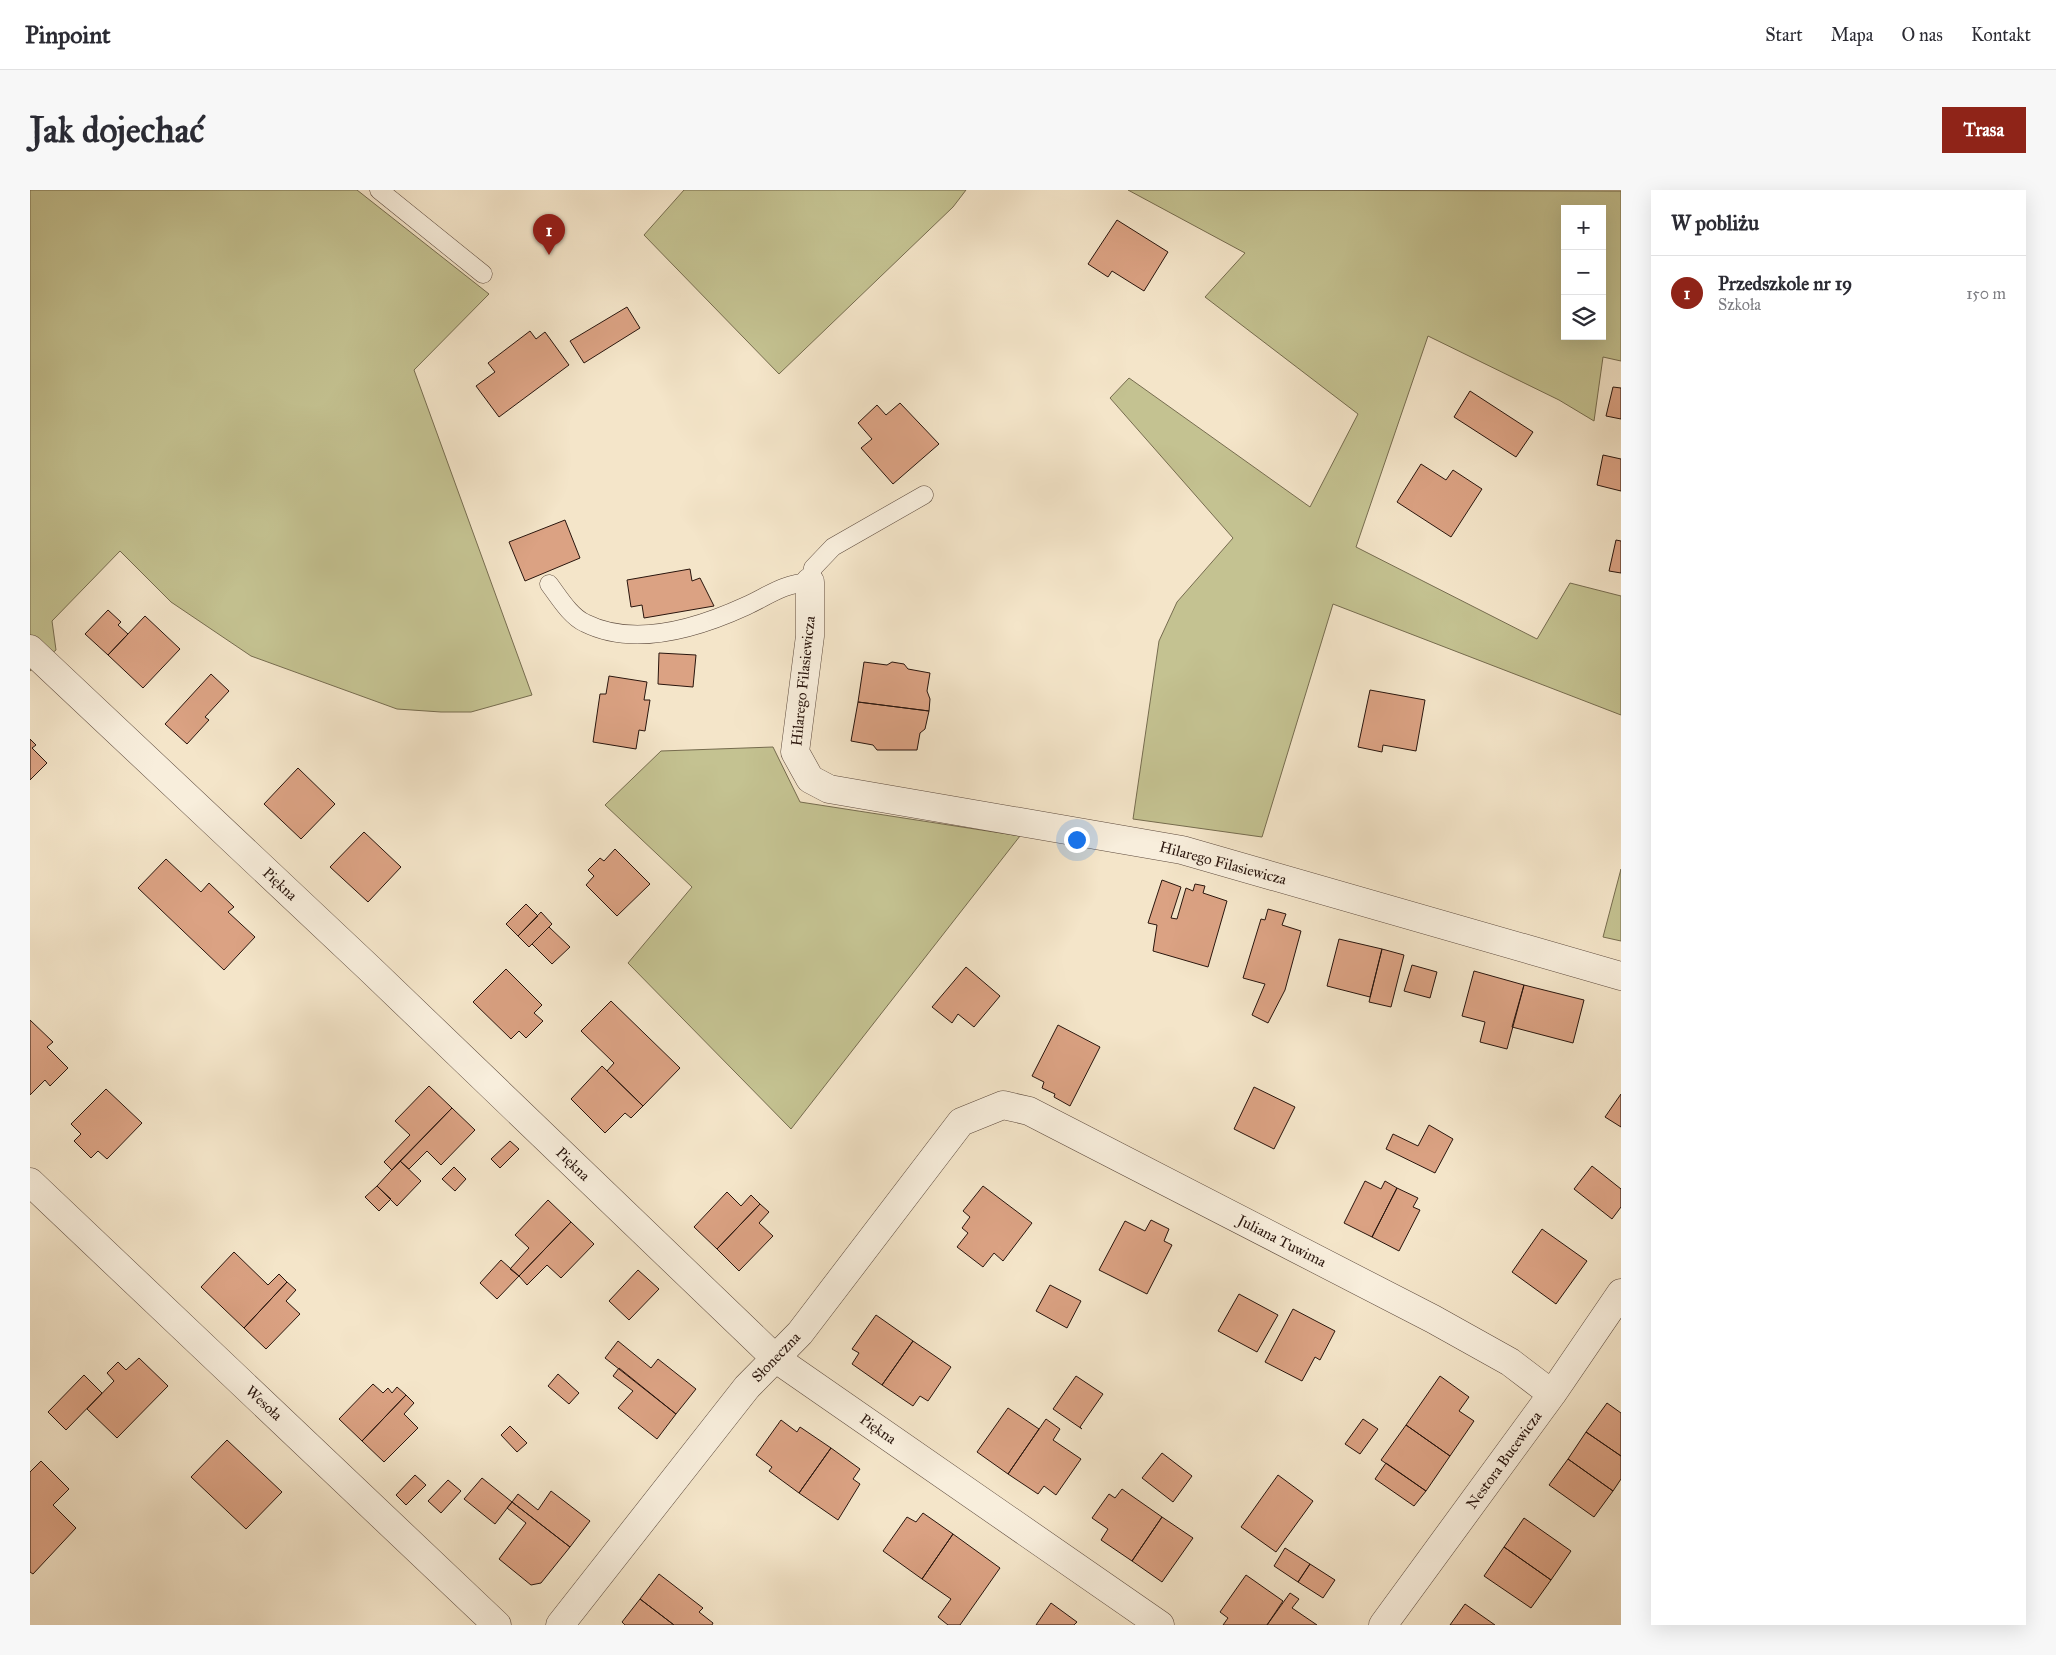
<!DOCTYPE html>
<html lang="pl">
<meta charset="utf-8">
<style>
:root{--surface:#fff;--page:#f7f7f7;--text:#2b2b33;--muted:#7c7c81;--line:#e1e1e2;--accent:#8f2418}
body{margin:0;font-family:"IM FELL Great Primer",serif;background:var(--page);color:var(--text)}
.controls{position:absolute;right:15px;top:15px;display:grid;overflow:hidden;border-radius:0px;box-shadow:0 5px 20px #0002}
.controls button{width:45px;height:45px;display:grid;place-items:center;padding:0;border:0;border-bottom:1px solid var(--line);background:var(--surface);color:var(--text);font:25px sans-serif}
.you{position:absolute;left:1046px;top:649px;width:18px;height:18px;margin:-12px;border:4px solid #fff;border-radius:50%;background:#1a73e8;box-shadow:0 0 0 8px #1a73e833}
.badge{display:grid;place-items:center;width:32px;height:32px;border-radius:50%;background:var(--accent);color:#fff;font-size:16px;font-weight:700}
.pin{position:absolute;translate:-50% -41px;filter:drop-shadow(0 1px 2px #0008)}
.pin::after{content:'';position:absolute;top:26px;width:18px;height:15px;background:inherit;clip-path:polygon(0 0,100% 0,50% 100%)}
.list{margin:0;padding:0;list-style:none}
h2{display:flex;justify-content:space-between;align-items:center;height:65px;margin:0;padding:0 20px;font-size:21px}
h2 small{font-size:16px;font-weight:400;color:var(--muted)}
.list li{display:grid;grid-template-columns:32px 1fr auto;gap:15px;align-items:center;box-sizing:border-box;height:75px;padding:0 20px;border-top:1px solid var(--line)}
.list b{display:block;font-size:19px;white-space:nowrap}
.list p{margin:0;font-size:16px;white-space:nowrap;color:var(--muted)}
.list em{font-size:16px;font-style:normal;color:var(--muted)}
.icon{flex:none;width:28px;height:28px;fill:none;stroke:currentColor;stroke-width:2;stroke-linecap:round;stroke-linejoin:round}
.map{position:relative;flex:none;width:1591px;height:1435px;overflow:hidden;border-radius:0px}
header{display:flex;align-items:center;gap:30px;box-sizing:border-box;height:70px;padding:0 25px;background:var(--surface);border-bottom:1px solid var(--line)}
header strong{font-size:24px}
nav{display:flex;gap:28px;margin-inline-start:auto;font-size:18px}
.intro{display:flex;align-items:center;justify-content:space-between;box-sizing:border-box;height:120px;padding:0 30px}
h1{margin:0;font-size:35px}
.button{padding:12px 22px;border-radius:0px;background:var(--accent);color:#fff;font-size:18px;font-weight:700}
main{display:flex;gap:30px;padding:0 30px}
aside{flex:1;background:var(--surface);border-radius:0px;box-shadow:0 5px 20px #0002}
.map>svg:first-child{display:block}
.green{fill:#c4c291;stroke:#766c4f;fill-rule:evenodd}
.building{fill:#dba283;stroke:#29150d}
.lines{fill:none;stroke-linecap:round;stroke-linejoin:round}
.lane-casing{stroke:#5c493c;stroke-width:19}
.street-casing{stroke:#5c493c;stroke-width:29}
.lane{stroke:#f8eedc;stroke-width:18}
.street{stroke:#f8eedc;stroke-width:28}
.labels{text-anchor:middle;stroke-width:4;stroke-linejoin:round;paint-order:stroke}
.street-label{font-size:15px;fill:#29150d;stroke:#f8eedc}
</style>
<header>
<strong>Pinpoint</strong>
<nav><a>Start</a><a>Mapa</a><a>O nas</a><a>Kontakt</a></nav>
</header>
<div class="intro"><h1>Jak dojechać</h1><a class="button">Trasa</a></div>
<main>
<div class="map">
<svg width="1591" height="1435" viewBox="0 0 1591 1435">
<rect width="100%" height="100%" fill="#f4e5c9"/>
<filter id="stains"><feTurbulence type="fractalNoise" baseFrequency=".004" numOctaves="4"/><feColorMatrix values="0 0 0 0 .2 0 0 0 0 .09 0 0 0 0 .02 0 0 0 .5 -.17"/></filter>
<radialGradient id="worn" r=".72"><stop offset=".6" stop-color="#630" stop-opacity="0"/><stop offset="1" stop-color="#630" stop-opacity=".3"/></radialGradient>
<path class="green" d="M 0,0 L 327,0 L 459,104 L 384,180 L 502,505 L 441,522 L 411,522 L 367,519 L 221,466 L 141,412 L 90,361 L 22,431 L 26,460 L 0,481 Z
M 654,0 L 936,0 L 923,17 L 749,184 L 614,45 Z
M 1098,0 L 1591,1 L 1591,171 L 1573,167 L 1564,231 L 1529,210 L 1398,146 L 1326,357 L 1507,449 L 1540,393 L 1591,406 L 1591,525 L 1303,414 L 1232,647 L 1103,629 L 1129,451 L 1147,412 L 1203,348 L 1080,208 L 1099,188 L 1280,317 L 1328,224 L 1175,107 L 1215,63 ZM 1535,19 L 1572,19 L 1572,146 L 1535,146 Z
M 743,557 L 770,612 L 990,646 L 761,939 L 598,773 L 662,697 L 575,615 L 631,561 Z
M 1591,679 L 1591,751 L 1573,747 Z"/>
<path class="building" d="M 1087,30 L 1138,62 L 1114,101 L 1082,81 L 1078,87 L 1058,74 Z
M 597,117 L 610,138 L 554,173 L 540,151 Z
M 500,141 L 506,149 L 515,142 L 539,175 L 469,227 L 446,196 L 465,182 L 458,173 Z
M 1583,197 L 1591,198 L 1591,229 L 1576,226 Z
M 1440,201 L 1503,242 L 1486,267 L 1424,227 Z
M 870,213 L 909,254 L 863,294 L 831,258 L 842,249 L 828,233 L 847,215 L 856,225 Z
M 1573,265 L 1591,269 L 1591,301 L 1567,295 Z
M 1391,274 L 1416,290 L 1423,280 L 1452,299 L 1421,347 L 1367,312 Z
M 535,330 L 550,368 L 495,391 L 479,352 Z
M 1586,350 L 1591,351 L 1591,383 L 1579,381 Z
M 660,379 L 662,391 L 670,388 L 684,416 L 614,428 L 612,415 L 601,417 L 597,390 Z
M 78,420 L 91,432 L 88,435 L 98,444 L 78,465 L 55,444 Z
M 115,426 L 150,459 L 113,498 L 78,465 Z
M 629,463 L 666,465 L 663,497 L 628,494 Z
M 834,472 L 857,475 L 862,472 L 874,474 L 878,479 L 900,483 L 897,501 L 900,509 L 899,521 L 828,512 Z
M 181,484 L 199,501 L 175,527 L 179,530 L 157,554 L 135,534 Z
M 579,486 L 617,492 L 614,510 L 620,510 L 615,541 L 609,540 L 606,559 L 563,552 L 570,504 L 576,504 Z
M 1340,500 L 1395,510 L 1386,561 L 1353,555 L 1352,562 L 1328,557 Z
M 828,512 L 899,521 L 895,539 L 890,543 L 887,560 L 847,560 L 843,555 L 821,551 Z
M 0,549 L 6,555 L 2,558 L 17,573 L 0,590 Z
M 268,578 L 305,614 L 271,649 L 234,614 Z
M 334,642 L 371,677 L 338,712 L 300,677 Z
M 585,659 L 620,694 L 587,726 L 556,695 L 564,686 L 558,680 L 570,668 L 574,671 Z
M 136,669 L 171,702 L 179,693 L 204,717 L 198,722 L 225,747 L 194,780 L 108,698 Z
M 1132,690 L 1151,697 L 1141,728 L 1147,729 L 1156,698 L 1163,701 L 1165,694 L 1175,696 L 1173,703 L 1197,711 L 1178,777 L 1123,761 L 1127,735 L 1118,733 Z
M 496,714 L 508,726 L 488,746 L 476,734 Z
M 1238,719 L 1256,724 L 1252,735 L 1271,741 L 1255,800 L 1238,833 L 1222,825 L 1235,794 L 1213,788 L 1231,729 L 1235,730 Z
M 511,722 L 522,734 L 499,757 L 488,746 Z
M 519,737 L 540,757 L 522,774 L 502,754 Z
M 1309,749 L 1352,759 L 1340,807 L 1297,796 Z
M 1352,759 L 1374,765 L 1361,817 L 1339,812 Z
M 1382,775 L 1407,782 L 1400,808 L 1374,801 Z
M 936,777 L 970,806 L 944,837 L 928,824 L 922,833 L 902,817 Z
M 476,779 L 512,815 L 504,823 L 513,831 L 496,848 L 489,841 L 481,849 L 443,812 Z
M 1444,781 L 1494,795 L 1477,859 L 1450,852 L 1455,832 L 1432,826 Z
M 1494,795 L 1554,810 L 1543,853 L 1482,837 Z
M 581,811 L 650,878 L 613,916 L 577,881 L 584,873 L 551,841 Z
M 0,830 L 23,852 L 17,857 L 38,878 L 20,896 L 15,890 L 0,905 Z
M 1028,835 L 1070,857 L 1040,916 L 1024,907 L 1025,904 L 1012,898 L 1014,892 L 1002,886 Z
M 572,876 L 613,916 L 601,928 L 595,923 L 575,943 L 541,909 Z
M 399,896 L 422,918 L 362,980 L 354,972 L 380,945 L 365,931 Z
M 1224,897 L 1265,917 L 1244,959 L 1204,939 Z
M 76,899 L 112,933 L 77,969 L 68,961 L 61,968 L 44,951 L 51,944 L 41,934 Z
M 1591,904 L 1591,937 L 1575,927 Z
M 422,918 L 445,940 L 411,975 L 397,961 L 379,979 L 370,971 Z
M 1399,935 L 1423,949 L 1405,983 L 1356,959 L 1363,944 L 1388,956 Z
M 480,951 L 489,959 L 470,978 L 461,969 Z
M 370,971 L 391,991 L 367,1016 L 347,996 Z
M 1562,976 L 1591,999 L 1591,1017 L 1582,1029 L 1544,999 Z
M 424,977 L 436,989 L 425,1001 L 412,989 Z
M 1335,991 L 1351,999 L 1355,991 L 1367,998 L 1342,1047 L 1314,1033 Z
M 347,996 L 361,1009 L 349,1021 L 335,1007 Z
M 953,996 L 1002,1033 L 973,1071 L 964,1063 L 953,1077 L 927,1057 L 938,1043 L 932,1038 L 940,1027 L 933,1021 Z
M 1367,998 L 1388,1008 L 1383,1017 L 1390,1020 L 1369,1061 L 1342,1047 Z
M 697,1002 L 711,1016 L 721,1005 L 730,1014 L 687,1059 L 664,1037 Z
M 518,1010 L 541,1032 L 489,1086 L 480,1079 L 499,1058 L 485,1045 Z
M 730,1014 L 739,1022 L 729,1033 L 743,1046 L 709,1081 L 687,1059 Z
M 1121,1030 L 1139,1039 L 1134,1051 L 1142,1055 L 1117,1104 L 1069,1080 L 1095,1031 L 1115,1041 Z
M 541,1032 L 564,1054 L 531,1088 L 517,1075 L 497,1095 L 489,1086 Z
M 1512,1039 L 1557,1071 L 1526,1114 L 1482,1082 Z
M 204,1062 L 238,1095 L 249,1084 L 257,1092 L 214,1138 L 171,1097 Z
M 471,1070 L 489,1086 L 467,1109 L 450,1093 Z
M 608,1080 L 629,1099 L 599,1130 L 579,1111 Z
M 257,1092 L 266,1100 L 256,1111 L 270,1124 L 236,1159 L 214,1138 Z
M 1020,1095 L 1051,1111 L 1037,1138 L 1006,1121 Z
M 1209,1104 L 1248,1125 L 1227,1162 L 1188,1141 Z
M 1263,1119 L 1305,1141 L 1290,1170 L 1285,1167 L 1272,1191 L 1235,1172 Z
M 846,1125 L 883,1151 L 852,1195 L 822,1174 L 829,1163 L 822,1159 Z
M 588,1151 L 621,1178 L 628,1169 L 666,1199 L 646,1224 L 575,1168 Z
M 883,1151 L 921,1177 L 898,1211 L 890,1206 L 883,1216 L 852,1195 Z
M 109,1168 L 138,1196 L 87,1248 L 57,1219 L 84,1191 L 77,1183 L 88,1172 L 96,1180 Z
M 589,1178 L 646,1224 L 627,1249 L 588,1218 L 603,1201 L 583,1186 Z
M 528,1184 L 549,1203 L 539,1214 L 518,1196 Z
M 54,1185 L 72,1203 L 36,1240 L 18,1222 Z
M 1046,1186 L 1073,1204 L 1050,1237 L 1052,1239 L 1023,1219 Z
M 1410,1186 L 1439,1207 L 1429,1221 L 1444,1231 L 1420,1266 L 1376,1235 Z
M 343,1194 L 353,1203 L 358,1198 L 362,1203 L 367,1197 L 376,1205 L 332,1251 L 309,1229 Z
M 376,1205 L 384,1213 L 374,1224 L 388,1238 L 354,1272 L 332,1251 Z
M 1577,1213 L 1591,1223 L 1591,1266 L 1556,1242 Z
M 978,1218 L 1009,1239 L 978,1284 L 947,1262 Z
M 1016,1229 L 1030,1239 L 1023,1250 L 1051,1269 L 1026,1305 L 1014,1296 L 1008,1304 L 978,1284 Z
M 1333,1229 L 1348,1239 L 1330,1264 L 1315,1254 Z
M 751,1230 L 767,1242 L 770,1237 L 801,1258 L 769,1303 L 739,1281 L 742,1277 L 726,1265 Z
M 1376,1235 L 1420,1266 L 1396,1301 L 1351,1270 Z
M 480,1236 L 497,1253 L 487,1262 L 471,1245 Z
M 1556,1242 L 1591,1266 L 1591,1289 L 1583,1301 L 1538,1269 Z
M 197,1250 L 252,1302 L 216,1339 L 161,1287 Z
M 801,1258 L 830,1279 L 823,1289 L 830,1294 L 808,1330 L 769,1303 Z
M 1132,1263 L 1162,1286 L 1143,1312 L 1112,1288 Z
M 1538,1269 L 1583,1301 L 1564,1327 L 1519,1295 Z
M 11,1271 L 39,1299 L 23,1315 L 46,1338 L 3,1384 L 0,1382 L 0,1282 Z
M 1356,1273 L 1396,1301 L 1384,1316 L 1345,1289 Z
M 385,1285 L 396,1295 L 376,1315 L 366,1305 Z
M 1248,1285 L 1283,1311 L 1246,1362 L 1211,1337 Z
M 452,1288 L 482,1312 L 465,1334 L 434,1309 Z
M 418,1290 L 431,1301 L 411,1323 L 398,1311 Z
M 1092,1299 L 1132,1327 L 1102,1371 L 1071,1350 L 1078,1339 L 1062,1328 L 1079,1304 L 1085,1308 Z
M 521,1301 L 560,1331 L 540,1357 L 482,1312 L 488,1304 L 508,1320 Z
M 482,1312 L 540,1357 L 511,1393 L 501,1395 L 469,1369 L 496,1333 L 477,1318 Z
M 893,1323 L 923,1344 L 892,1389 L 853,1361 L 877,1327 L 886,1332 Z
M 1132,1327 L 1163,1348 L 1132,1392 L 1102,1371 Z
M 1494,1328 L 1541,1361 L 1521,1390 L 1474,1357 Z
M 923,1344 L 970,1378 L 930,1435 L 918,1435 L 908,1427 L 921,1409 L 892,1389 Z
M 1474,1357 L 1521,1390 L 1501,1418 L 1454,1386 Z
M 1255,1358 L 1280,1374 L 1268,1392 L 1244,1376 Z
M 1280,1374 L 1305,1390 L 1293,1408 L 1268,1392 Z
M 629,1384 L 673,1418 L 669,1422 L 683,1433 L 682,1435 L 644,1435 L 610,1409 Z
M 1216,1385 L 1253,1411 L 1237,1435 L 1193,1435 L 1198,1428 L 1190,1422 Z
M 1260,1403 L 1269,1409 L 1262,1418 L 1287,1435 L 1237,1435 Z
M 610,1409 L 644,1435 L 595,1435 L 592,1432 Z
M 1021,1413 L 1047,1432 L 1044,1435 L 1006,1435 Z
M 1435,1414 L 1465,1435 L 1420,1435 Z"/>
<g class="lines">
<g class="lane-casing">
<path id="lane" d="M 349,0 L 453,84
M 519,394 C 529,407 540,426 555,433 C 605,458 668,438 716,416 C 740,405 752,394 780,392 L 783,378 L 803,357 L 894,305"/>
</g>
<g class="street-casing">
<path id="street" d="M 780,392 L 780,446 L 765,562 L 780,589 L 799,599 L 1152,660 L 1591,786
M 0,459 L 340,779 L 745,1168 L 1130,1435
M 0,992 L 467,1435
M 530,1435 L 717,1197 L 770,1143 L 931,932 L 973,915 L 999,921 L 1403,1129 L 1480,1172 L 1522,1204
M 1353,1435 L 1522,1204 L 1591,1103"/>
</g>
<use href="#lane" class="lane"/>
<use href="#street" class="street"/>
</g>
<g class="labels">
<g class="street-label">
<text transform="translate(773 491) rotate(-84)" y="5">Hilarego Filasiewicza</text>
<text transform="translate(1193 673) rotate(15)" y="5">Hilarego Filasiewicza</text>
<text transform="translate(250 694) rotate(43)" y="5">Piękna</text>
<text transform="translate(543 974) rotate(44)" y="5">Piękna</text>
<text transform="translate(1252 1051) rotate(27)" y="5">Juliana Tuwima</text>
<text transform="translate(746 1167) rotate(-46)" y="5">Słoneczna</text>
<text transform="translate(234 1213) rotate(43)" y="5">Wesoła</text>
<text transform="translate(848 1239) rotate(35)" y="5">Piękna</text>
<text transform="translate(1474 1270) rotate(-54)" y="5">Nestora Bucewicza</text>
</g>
</g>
<rect width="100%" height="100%" filter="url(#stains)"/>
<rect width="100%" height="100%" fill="url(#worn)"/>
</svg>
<div class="controls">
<button>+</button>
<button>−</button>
<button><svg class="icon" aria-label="layers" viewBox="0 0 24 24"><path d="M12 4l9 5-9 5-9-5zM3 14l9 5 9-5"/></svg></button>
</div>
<div class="you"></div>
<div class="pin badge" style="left:519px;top:65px">1</div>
</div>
<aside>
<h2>W pobliżu<small></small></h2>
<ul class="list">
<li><span class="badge">1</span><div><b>Przedszkole nr 19</b><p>Szkoła</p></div><em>150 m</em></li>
</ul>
</aside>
</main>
